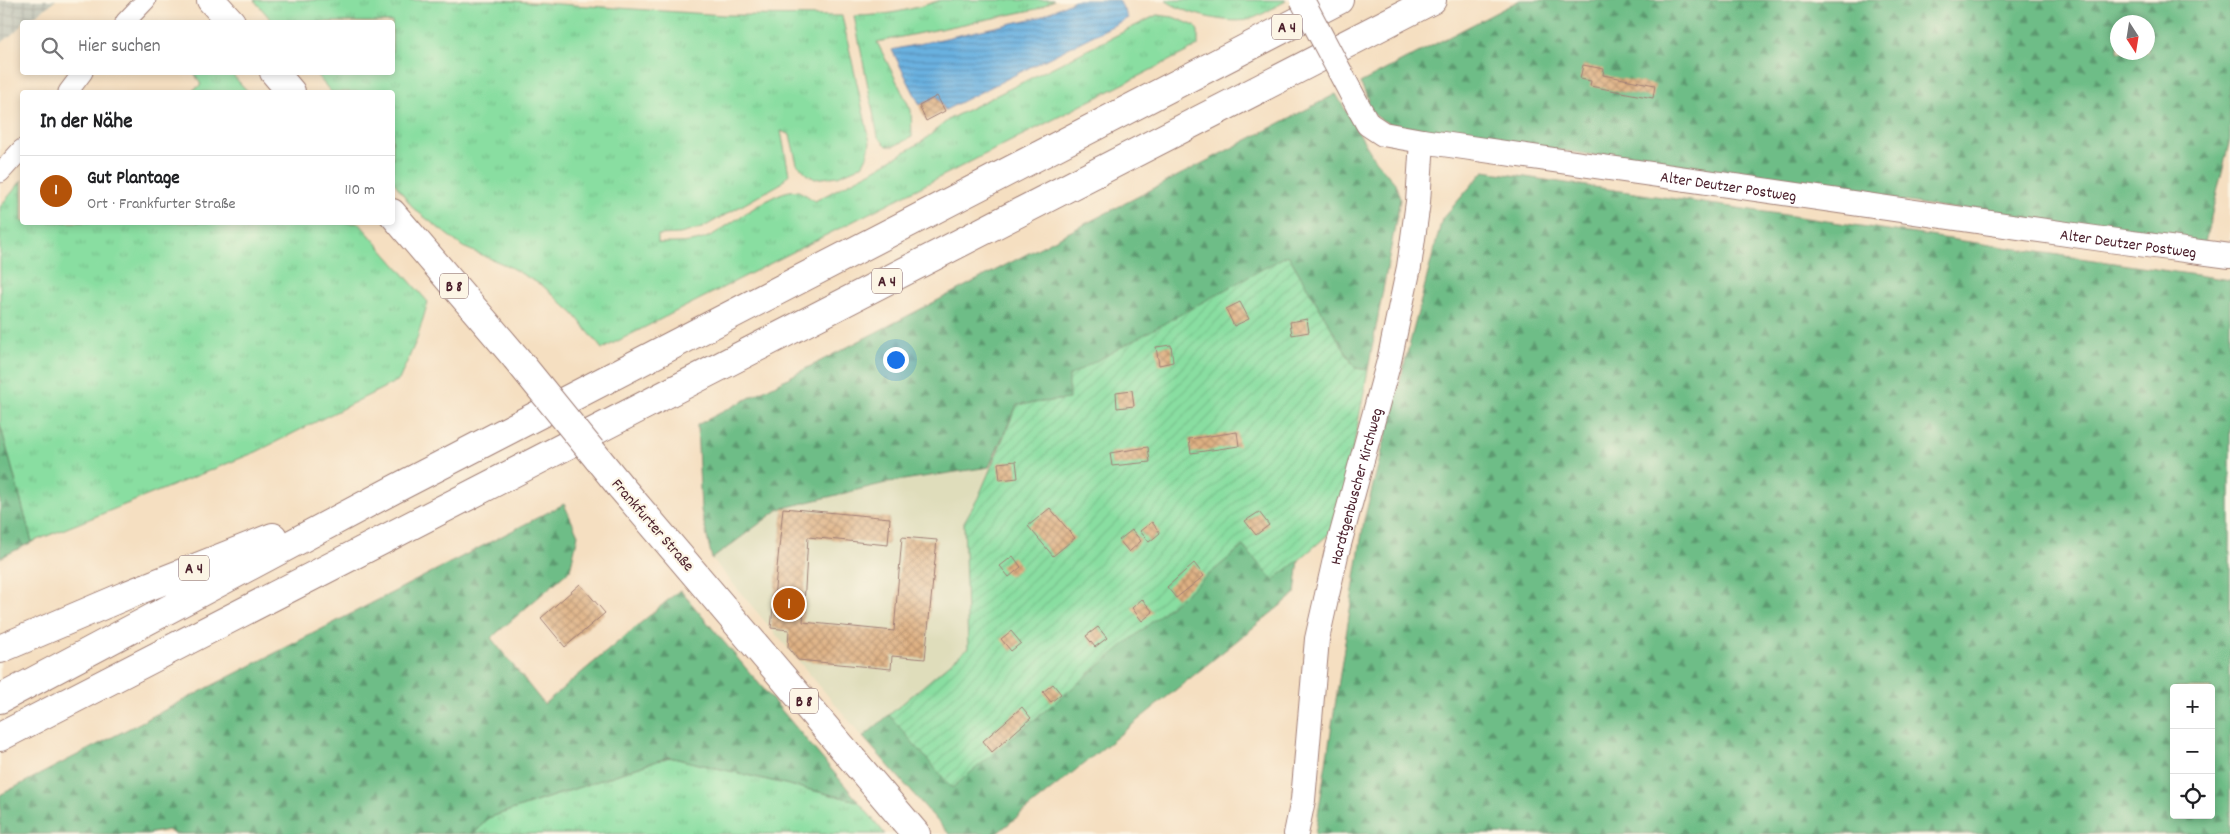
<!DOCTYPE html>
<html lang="de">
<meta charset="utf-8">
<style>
:root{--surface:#fff;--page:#f6f6f6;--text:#202124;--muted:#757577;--line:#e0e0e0;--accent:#b45309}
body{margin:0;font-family:Dekko,sans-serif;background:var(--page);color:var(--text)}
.controls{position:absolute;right:15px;bottom:15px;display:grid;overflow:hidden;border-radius:5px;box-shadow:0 2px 8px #0003}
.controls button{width:45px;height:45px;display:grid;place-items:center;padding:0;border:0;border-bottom:1px solid var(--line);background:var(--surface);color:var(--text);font:25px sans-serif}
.compass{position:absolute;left:2110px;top:15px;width:45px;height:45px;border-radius:50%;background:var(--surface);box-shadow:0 2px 8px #0003;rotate:168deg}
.you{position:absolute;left:895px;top:359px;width:18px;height:18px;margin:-12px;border:4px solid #fff;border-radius:50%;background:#1a73e8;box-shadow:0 0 0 8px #1a73e833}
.badge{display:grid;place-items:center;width:32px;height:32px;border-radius:50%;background:var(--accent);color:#fff;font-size:16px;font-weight:700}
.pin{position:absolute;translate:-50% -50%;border:2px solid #fff;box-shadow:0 1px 5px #0006}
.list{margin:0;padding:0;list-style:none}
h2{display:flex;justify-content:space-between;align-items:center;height:65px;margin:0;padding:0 20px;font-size:21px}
h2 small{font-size:16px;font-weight:400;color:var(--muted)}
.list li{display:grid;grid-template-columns:32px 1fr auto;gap:15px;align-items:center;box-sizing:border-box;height:70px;padding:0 20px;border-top:1px solid var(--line)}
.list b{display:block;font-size:19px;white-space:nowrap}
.list p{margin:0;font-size:16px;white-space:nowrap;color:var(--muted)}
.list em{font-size:16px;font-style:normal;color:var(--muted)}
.icon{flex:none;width:28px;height:28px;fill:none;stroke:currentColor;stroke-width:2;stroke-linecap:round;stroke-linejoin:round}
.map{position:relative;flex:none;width:2230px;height:834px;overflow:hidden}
.search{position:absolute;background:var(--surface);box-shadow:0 2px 8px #0003;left:20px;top:20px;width:375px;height:55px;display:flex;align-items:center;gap:12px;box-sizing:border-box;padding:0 18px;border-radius:5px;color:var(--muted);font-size:19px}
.panel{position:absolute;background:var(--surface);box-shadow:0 2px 8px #0003;left:20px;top:90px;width:375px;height:135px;border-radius:5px}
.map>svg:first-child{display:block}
.built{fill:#dfddbb}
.industrial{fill:url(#industrial-grid)}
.grass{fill:url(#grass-tufts);stroke:#6a7e66}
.forest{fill:url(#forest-firs);stroke:#5c6e59;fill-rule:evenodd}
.garden{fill:url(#garden-furrows);stroke:#6a7e66}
.water{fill:url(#water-rules);stroke:#5a6886}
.building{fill:url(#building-cross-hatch)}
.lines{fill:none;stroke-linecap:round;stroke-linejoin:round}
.minor-casing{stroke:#a07f76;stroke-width:21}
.tertiary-casing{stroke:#a07f76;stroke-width:26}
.primary-casing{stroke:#a07f76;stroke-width:30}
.motorway-casing{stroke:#a07f76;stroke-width:30}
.minor{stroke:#fff;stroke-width:19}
.tertiary{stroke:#fff;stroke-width:24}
.primary{stroke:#fff;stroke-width:28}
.motorway{stroke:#fff;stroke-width:28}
.tertiary-bridge-casing{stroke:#a07f76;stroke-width:26;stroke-linecap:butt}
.primary-bridge-casing{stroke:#a07f76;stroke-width:30;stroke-linecap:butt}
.tertiary-bridge{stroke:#fff;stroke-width:24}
.primary-bridge{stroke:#fff;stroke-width:28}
.labels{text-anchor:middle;stroke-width:4.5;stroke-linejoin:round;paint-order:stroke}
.shield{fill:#fcf5e5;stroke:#7f5f63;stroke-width:1}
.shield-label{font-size:15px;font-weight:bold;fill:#4a1f2b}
.street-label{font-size:16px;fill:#4a1f2b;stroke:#fcf5e5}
</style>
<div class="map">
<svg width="2230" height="834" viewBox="0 0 2230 834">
<defs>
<pattern id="industrial-grid" width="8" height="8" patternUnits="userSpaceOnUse" patternTransform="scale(1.25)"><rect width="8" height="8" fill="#c3c6b9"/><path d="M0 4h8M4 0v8" fill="none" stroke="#a9aa9f"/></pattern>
<pattern id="grass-tufts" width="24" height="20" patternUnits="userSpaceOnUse" patternTransform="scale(1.25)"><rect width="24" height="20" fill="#89dea1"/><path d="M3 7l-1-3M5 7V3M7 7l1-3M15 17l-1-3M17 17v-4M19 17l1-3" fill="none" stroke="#78be8b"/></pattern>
<pattern id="forest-firs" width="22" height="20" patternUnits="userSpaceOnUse" patternTransform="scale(1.25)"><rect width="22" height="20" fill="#6ebd87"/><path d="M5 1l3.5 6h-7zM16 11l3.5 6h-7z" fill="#5c996f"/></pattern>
<pattern id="garden-furrows" width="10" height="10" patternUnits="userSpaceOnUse" patternTransform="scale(1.25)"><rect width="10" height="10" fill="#89dea1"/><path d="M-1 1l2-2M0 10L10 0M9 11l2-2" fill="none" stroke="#78be8b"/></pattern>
<pattern id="water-rules" width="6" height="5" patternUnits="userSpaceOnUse" patternTransform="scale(1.25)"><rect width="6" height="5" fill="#69b1e0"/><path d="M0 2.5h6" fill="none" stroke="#588fb6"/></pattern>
<pattern id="building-cross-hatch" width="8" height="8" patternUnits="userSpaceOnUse" patternTransform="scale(1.25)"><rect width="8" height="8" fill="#deb183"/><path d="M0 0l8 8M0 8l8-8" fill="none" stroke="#b68f6b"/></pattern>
</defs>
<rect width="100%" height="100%" fill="#fcf5e5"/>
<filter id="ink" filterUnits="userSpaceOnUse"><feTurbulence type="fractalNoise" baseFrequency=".02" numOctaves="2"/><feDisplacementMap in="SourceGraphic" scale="10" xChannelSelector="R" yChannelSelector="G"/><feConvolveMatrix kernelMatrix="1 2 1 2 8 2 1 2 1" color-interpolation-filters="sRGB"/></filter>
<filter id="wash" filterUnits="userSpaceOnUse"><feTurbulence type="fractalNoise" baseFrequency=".0096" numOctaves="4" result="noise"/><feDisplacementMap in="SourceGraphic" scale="20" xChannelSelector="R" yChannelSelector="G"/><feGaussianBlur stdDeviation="1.12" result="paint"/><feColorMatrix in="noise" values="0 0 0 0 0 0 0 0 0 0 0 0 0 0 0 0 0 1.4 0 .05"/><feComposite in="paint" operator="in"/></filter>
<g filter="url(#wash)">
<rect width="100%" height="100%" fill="#f5dfc1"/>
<path class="built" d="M 989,467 L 978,498 L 964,522 L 968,648 L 863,737 L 712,559 L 779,509 L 890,482 Z"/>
<path class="industrial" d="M 0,0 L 56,0 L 27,22 L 22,22 L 22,26 L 0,44 Z"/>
<path class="grass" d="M 254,0 L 499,0 L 723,15 L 842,16 L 870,142 L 868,154 L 863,164 L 857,168 L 838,176 L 815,179 L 807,174 L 797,164 L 790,135 L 781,131 L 789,174 L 780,184 L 702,228 L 680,234 L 658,235 L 658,243 C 675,243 693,244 708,237 C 728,228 777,186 798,191 C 804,193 810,198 815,201 L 872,171 L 923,141 L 949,119 L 1157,15 L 1173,17 L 1195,26 L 1198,31 L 1198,46 L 602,349 L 574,314 L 543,286 L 508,266 L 463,247 L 414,209 L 393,181 L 392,92 L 331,92 L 315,73 L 392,72 L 392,22 L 273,22 Z
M 941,0 L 1054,0 L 1037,9 L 877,42 L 911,110 L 912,137 L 894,146 L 887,146 L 878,137 L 854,16 C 885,16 911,10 941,0 Z
M 1165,0 L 1285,0 L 1286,1 C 1274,7 1260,17 1247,20 C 1226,24 1182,13 1165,0 Z
M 194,72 L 231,73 L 248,92 L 190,92 L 201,85 Z
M 22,180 L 22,222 L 359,223 L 428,302 L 417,339 L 399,380 L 256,452 L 32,542 L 0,424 L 0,207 Z
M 669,757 L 858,801 L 885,834 L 474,834 L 488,818 Z"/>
<path class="forest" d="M 1520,0 L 2230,0 L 2230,139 L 2204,246 L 1398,126 C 1382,122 1374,116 1365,104 L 1369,100 L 1360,83 ZM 2118,22 L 2148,22 L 2148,52 L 2118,52 Z
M 1336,94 L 1375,160 L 1395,183 L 1400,199 L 1368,370 L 1355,368 L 1288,255 L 1069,399 L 1017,405 L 989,467 L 890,482 L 779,509 L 712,559 L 701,510 L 697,425 Z
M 1484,171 L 2230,280 L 2230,834 L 1315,834 L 1364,520 L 1442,219 ZM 2174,688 L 2211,688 L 2211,815 L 2174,815 Z
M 0,424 L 32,542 L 0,558 Z
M 564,504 L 578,535 L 570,570 L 491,638 L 544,704 L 680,590 L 858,801 L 669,757 L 488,818 L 474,834 L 174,834 L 168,830 L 147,834 L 0,834 L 0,795 Z
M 1243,546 L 1273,579 L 1299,560 L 1295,594 L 996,834 L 949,834 L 863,737 L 889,715 L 952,787 Z"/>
<path class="garden" d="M 1288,255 L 1355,368 L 1368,370 L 1339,525 L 1299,560 L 1273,580 L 1243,546 L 952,788 L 889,715 L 968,648 L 964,522 L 978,498 L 1017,405 L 1069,399 L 1069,376 Z"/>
<path class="water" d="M 1075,0 L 1119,0 L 1128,18 L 945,110 L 937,96 L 920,105 L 892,50 L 1040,17 Z"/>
<g id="blocks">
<path class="building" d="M 1583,65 L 1604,69 L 1603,75 L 1655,85 L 1653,98 L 1590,86 L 1591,81 L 1580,79 Z
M 937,96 L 945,111 L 926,121 L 919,106 Z
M 1240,302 L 1249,319 L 1234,326 L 1226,309 Z
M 1307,319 L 1309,332 L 1292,335 L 1290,322 Z
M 1171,345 L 1173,362 L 1159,365 L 1156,347 Z
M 1132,390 L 1134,406 L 1117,408 L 1116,392 Z
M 1237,432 L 1239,446 L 1191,453 L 1189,439 Z
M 1148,447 L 1150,462 L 1112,466 L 1110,453 Z
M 1016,461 L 1018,478 L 1000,480 L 998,463 Z
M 783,508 L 890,518 L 888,545 L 808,537 L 803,622 L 894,631 L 902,537 L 937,540 L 925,659 L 892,656 L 891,669 L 798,660 L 788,647 L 789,630 L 771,628 Z
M 1050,508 L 1075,538 L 1053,556 L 1028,526 Z
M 1259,512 L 1269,525 L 1256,535 L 1245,521 Z
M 1152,522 L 1160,533 L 1149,542 L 1140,531 Z
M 1132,530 L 1141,541 L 1129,552 L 1119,540 Z
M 1013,556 L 1021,567 L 1009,577 L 1000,566 Z
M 1194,563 L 1204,576 L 1176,598 L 1167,587 Z
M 580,584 L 605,613 L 565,647 L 541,618 Z
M 1142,599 L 1153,612 L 1142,621 L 1132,608 Z
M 1098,627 L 1107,638 L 1095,647 L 1086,636 Z
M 1011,631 L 1021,643 L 1011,651 L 1001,639 Z
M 1053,684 L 1061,694 L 1051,702 L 1043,692 Z
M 1022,707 L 1031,718 L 992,752 L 983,741 Z"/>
</g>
</g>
<g filter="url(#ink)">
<use href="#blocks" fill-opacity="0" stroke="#a07f76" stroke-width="1"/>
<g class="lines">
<g class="minor-casing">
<path id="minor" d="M 125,22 L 146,0
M 68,92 L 83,72
M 0,173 L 22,149"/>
</g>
<g class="tertiary-casing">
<g id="tertiary">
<path id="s1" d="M 1358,106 L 1368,124 L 1383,134 L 1422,141 L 2109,240 L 2230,256"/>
<path id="s2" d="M 1296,834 L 1303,800 L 1317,639 L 1336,555 L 1389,361 L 1409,267 L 1418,202 L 1422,141"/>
</g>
</g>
<g class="primary-casing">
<path id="primary" d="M 211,0 L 231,22
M 274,72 L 291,92
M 392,213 L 516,358
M 620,486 L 916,834"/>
</g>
<g class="motorway-casing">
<path id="motorway" d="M 0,649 L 127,595 L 273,537
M 0,699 L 391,491 L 1339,0
M 0,737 L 1432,0"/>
</g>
<use href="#minor" class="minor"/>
<use href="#tertiary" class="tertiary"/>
<use href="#primary" class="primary"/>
<use href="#motorway" class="motorway"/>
<g class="tertiary-bridge-casing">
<path id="tertiary-bridge" d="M 1302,0 L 1358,106"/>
</g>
<g class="primary-bridge-casing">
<path id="primary-bridge" d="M 516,358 L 620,486"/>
</g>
<use href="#tertiary-bridge" class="tertiary-bridge"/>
<use href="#primary-bridge" class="primary-bridge"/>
</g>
</g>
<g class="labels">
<g class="shield">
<rect x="1272" y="14.5" width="30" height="25" rx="4"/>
<rect x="872" y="268.5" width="30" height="25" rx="4"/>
<rect x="440" y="273.5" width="28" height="25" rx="4"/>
<rect x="179" y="555.5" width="30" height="25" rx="4"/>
<rect x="790" y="688.5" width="28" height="25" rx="4"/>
</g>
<g class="shield-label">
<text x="1287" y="32">A 4</text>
<text x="887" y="286">A 4</text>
<text x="454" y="291">B 8</text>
<text x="194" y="573">A 4</text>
<text x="804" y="706">B 8</text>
</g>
<g class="street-label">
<text dy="6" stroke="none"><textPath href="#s1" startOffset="388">Alter Deutzer Postweg</textPath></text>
<text dy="6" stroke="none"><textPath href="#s1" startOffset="792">Alter Deutzer Postweg</textPath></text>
<text dy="6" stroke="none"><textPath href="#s2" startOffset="354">Hardtgenbuscher Kirchweg</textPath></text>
<text transform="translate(654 524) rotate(49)" y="6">Frankfurter Straße</text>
</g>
</g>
</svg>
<div class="controls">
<button>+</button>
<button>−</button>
<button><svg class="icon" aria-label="locate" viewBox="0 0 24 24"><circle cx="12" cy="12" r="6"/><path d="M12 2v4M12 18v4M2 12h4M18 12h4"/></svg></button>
</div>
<svg class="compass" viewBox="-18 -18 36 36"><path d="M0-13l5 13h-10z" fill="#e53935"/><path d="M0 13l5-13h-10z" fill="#757577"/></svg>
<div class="you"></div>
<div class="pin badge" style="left:789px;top:604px">1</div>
<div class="search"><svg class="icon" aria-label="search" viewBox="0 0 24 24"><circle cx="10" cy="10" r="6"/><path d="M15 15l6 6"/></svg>Hier suchen</div>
<section class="panel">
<h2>In der Nähe<small></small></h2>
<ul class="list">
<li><span class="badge">1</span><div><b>Gut Plantage</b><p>Ort · Frankfurter Straße</p></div><em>110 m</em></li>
</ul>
</section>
</div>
